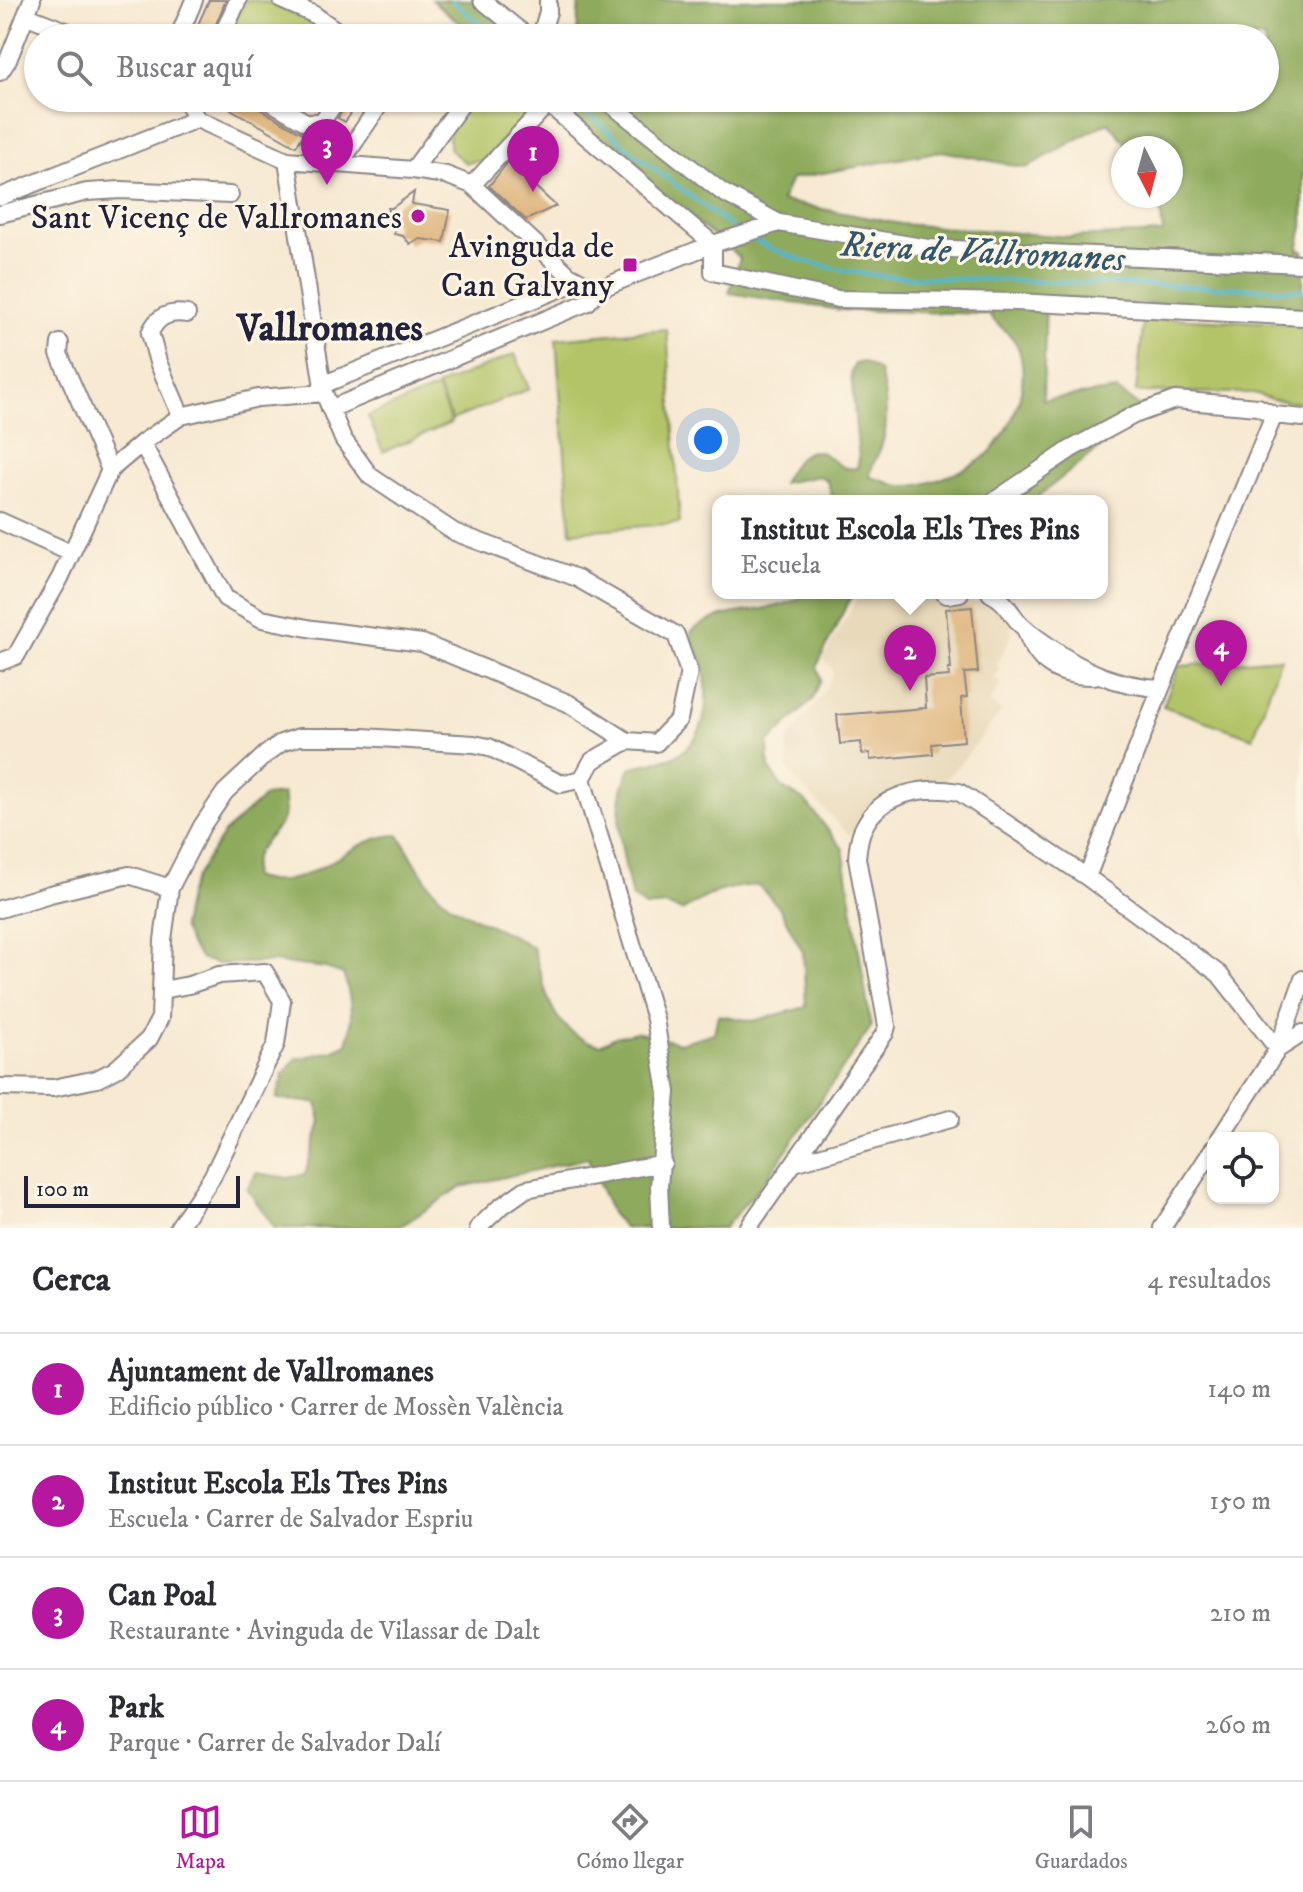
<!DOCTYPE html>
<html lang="es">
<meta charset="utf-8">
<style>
:root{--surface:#fff;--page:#f7f7f7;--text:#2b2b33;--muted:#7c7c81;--line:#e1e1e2;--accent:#b5179e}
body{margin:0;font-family:"IM FELL DW Pica",serif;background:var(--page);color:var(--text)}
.controls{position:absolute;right:24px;bottom:24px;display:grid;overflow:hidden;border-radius:16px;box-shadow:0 2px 6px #0004}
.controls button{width:72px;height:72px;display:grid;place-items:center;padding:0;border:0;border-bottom:2px solid var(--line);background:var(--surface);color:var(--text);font:40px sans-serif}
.compass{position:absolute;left:1111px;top:136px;width:72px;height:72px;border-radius:50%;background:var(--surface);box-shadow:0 2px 6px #0004;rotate:174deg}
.scale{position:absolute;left:24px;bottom:20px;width:216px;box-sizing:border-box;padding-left:8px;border:4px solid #22223b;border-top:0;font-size:22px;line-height:28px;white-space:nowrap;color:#22223b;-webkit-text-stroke:6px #fcf5e5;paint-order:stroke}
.you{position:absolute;left:708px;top:440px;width:28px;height:28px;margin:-20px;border:6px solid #fff;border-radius:50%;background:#1a73e8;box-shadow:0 0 0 12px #1a73e833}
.badge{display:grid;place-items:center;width:52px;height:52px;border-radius:50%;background:var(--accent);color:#fff;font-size:26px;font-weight:700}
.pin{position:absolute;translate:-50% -66px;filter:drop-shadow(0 2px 4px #0008)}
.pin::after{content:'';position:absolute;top:42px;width:28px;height:24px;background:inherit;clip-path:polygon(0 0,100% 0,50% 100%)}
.popup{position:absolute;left:712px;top:495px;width:396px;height:104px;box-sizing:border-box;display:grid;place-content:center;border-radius:16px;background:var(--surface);filter:drop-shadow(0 2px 6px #0005);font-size:26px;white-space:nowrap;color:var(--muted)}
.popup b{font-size:30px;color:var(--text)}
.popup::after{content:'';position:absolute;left:50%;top:100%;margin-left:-16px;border:16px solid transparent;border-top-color:var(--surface)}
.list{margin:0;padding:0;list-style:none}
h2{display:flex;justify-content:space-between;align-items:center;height:104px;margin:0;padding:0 32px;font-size:34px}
h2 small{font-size:26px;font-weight:400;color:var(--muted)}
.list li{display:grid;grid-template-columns:52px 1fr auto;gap:24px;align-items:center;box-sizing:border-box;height:112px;padding:0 32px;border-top:2px solid var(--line)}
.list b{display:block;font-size:30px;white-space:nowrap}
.list p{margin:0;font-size:26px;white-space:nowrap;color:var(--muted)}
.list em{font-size:26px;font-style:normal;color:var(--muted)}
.icon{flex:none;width:44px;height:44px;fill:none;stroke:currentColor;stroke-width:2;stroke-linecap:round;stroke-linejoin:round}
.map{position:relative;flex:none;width:1303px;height:1228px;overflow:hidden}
.search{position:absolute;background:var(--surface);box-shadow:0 2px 6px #0004;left:24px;right:24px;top:24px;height:88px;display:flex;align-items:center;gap:20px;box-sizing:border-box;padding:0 28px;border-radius:44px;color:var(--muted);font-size:30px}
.sheet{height:552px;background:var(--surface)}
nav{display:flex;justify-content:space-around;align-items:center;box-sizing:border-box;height:112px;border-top:2px solid var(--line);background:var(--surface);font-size:22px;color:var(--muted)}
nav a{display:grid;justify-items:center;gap:4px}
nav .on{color:var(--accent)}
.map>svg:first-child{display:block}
.built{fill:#e8d9ba}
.green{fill:#b3c467;stroke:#6a7351;stroke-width:2}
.forest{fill:#8eaa5c;stroke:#58664c;stroke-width:2;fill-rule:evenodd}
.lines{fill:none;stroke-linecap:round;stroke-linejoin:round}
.stream{stroke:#4fb7cd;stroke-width:4}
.building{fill:#e0b882}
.minor-casing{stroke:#8c8686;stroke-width:20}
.minor{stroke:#fff;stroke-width:16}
.poi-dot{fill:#b5179e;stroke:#fcf5e5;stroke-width:3}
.labels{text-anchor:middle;stroke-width:6;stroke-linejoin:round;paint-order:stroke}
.poi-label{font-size:34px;fill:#22223b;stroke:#fcf5e5;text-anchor:end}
.water-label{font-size:36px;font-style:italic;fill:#32566e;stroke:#fcf5e5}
.quarter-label{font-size:38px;font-weight:bold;fill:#22223b;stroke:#fcf5e5}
</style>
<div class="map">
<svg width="1303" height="1228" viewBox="0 0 1303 1228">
<rect width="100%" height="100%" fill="#fcf5e5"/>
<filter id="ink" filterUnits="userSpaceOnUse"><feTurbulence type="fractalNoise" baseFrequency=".0125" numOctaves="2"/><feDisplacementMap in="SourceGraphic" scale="16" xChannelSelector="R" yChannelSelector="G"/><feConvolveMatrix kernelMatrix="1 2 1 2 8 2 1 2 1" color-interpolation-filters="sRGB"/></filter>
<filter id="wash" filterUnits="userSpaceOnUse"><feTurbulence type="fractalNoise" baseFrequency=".006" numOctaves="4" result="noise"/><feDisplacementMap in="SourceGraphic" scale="32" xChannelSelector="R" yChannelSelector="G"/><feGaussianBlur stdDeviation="1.8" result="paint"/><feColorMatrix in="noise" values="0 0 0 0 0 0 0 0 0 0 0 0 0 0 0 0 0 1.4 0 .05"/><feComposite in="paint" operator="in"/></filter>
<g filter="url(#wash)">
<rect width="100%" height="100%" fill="#f7e9d2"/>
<path class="built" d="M 860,593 L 943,593 L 955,602 L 979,603 L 993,608 L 1004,615 L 1011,625 L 1012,635 L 996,665 L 1000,669 L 993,679 L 1002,683 L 989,702 L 1002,711 L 963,760 L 943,782 L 918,781 L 902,784 L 876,799 L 859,816 L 851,837 L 791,775 L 788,768 L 787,746 L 790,737 L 821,696 L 831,678 L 833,672 L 832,667 L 823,659 Z"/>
<path class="green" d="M 245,0 C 281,0 307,18 335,38 L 229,38 Z
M 474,98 L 526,98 L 530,101 L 530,112 L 486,160 L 466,163 L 451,151 L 448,132 Z
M 1144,317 L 1303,324 L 1303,403 L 1274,400 L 1254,393 L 1136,392 Z
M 667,329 L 680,523 L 571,532 L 556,339 Z
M 515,354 L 529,389 L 452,420 L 437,386 Z
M 437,388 L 451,423 L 383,452 L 368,416 Z
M 1281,658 L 1253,738 L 1163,706 L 1179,666 Z"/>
<path class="forest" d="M 432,0 L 491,0 L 538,38 L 477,38 Z
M 579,0 L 1303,0 L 1303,226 L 1298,250 L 1303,251 L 1303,311 L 1046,299 L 1043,400 L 1117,390 L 1150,414 L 1134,421 L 1032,501 L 834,501 L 827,481 L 820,476 L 782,483 C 792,465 805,440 829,457 C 840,465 842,470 857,468 L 859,459 L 851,374 L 855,364 L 863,362 L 879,371 C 886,395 890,423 881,447 C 877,458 870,466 870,477 C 883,480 898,488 912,486 C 932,484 976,467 990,452 C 1014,427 1030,384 1019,350 C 1013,332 998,328 988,314 L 840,310 L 729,293 L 740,258 L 546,98 L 1265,98 L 1265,38 L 577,38 ZM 1108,122 L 1130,148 L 1171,148 L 1171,196 L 1159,196 L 1163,233 L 1070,237 L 901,224 L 781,201 L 791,179 L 942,151 L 1026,168 Z
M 807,593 L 856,593 L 847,604 L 817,666 L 821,679 L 813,699 L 768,743 L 769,768 L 783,788 L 805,801 L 843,849 L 871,1027 L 768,1177 L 724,1228 L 624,1228 L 611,1213 L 588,1158 L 461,1187 L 398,1228 L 275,1228 L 247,1189 L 256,1173 L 289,1178 L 305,1174 L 321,1122 L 317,1103 L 276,1099 L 285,1072 L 296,1059 L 332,1051 L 347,1044 C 354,1020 352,998 343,974 L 326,968 L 272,962 L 218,964 L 201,959 L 190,945 L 182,927 L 188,895 L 195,878 L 224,833 L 265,796 L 283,794 C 291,831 267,829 255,857 C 252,863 253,871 252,877 C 309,898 347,835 399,835 C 415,860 428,893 456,908 C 481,923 509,931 533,948 C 547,991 548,1032 600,1045 L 615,1037 L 636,1032 L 680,1043 L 714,1033 L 718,1015 L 753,1021 L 806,1007 L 803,952 L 779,907 L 758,885 C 725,887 709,893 682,911 L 665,905 L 646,907 L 632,897 C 622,856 610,806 630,768 C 647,763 669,761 683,751 C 710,730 709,695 703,665 C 701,652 691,645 691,632 C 724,603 772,618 807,593 Z"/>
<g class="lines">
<path class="stream" d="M 452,0 L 496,38
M 570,98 L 635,154 L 737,231
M 748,237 C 794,262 833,270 884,276 L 1303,290"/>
</g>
<g id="blocks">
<path class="building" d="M 209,0 L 226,0 L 210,38 L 192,38 Z
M 211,98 L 253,98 L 258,108 L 304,134 L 296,146 Z
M 349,98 L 362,98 L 345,122 L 338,118 Z
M 508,162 L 530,182 L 556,206 L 526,220 L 489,186 Z
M 414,192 L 412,204 L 450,210 L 444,242 L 420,239 L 410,244 L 403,236 L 394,234 L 396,222 L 387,221 L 388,208 L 392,208 Z
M 972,607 L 978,672 L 964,673 L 967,697 L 961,698 L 964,741 L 932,744 L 933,754 L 870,760 L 870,753 L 862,754 L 861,742 L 840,744 L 837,715 L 926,708 L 924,678 L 949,676 L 948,669 L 951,669 L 946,609 Z"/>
</g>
</g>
<g filter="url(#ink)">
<use href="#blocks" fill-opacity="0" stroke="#8c8686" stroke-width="2"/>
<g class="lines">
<g class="minor-casing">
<path id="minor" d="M 281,0 L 313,14 L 347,38
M 482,0 L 529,38
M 27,16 L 84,38
M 178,38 L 194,0
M 221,38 L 238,0
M 540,38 L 548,12 L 548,0
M 0,72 L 8,60 L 32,0
M 185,98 L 197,119
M 264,98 L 309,124 L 323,120 L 338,98
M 466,98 L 413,170 L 446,175 L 472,185 L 569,275 L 597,290
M 541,98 L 713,244 L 713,272 L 838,299 L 1016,302 L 1303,317
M 603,98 L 722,192 L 779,223 L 928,248 L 1303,264
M 316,122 L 322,163
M 340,164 L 384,98
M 472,185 L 553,98
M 0,197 L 197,119 L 287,160 L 413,170
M 0,214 L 87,192 L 121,190 L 230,195
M 60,343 L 59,354 L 110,470
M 322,385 L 579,281
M 330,409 L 588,302 L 597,290 L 636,274 L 713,244 L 779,223
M 181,416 L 158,362 L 150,333 C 157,316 170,311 187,314
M 142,443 L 225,598 L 262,619 L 313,629 L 422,643 L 568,703 L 627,741 L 656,743 L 679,719 L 689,672 L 676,635 L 577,578 L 454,532 L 370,476 L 343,439 L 324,393 L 287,160
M 994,501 L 1071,449 L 1134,415 L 1175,400 L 1258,407 L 1274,415 L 1303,418
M 0,521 L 71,553
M 944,593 L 947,595 L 960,593
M 990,593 C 1006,601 1009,611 1020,624 C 1029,633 1040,640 1050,647 C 1084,672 1118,686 1161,688
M 1025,628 C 1036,663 1057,677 1094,676
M 0,662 L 16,656 L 60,578 L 110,470 L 142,443 L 181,416 L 258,398 L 324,393
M 582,779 L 655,1019 L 667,1092 L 659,1186 L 661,1228
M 1087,877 L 1161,688 L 1274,415
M 0,909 L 50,894 L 129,875 L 170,888
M 162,990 L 189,985 L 219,975 L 265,972 L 282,1001 L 276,1044 L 212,1177 L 178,1228
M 1278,1049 L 1303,1033
M 0,1087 L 53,1088 L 97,1079 L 115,1070 L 149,1039 L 160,1018 L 163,940 L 170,888 L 202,826 L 225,792 L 265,755 L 281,743 L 299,737 L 363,737 L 474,744 L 489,747 L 561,784 L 582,779 L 592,761 L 627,741
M 1220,1138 L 1278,1049 L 1303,979
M 794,1163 L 950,1119
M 478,1228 L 499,1208 L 526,1189 L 663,1163
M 748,1228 L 885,1033 L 887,1026 L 857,858 C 858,847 859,836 864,827 C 881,792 925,786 959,792 L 1087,877 L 1219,974 L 1278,1049
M 1162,1228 L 1213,1149"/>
</g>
<use href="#minor" class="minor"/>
</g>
</g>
<g class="poi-dot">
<circle cx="418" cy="216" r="8"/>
<rect x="622" y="257" width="16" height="16" rx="4"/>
</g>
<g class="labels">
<g class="poi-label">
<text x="402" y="228">Sant Vicenç de Vallromanes</text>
<text x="614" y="257">Avinguda de<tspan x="614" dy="39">Can Galvany</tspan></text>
</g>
<g class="water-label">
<text transform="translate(983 250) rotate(3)" y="13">Riera de Vallromanes</text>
</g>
<g class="quarter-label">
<text x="330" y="340">Vallromanes</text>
</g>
</g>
</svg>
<div class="controls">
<button><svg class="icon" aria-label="locate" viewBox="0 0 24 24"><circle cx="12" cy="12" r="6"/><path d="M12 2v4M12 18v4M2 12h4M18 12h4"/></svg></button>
</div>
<svg class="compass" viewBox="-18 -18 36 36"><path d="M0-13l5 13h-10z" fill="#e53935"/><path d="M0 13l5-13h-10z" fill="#7c7c81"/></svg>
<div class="scale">100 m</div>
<div class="you"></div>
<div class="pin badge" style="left:533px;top:192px">1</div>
<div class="pin badge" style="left:910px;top:691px">2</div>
<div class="popup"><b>Institut Escola Els Tres Pins</b>Escuela</div>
<div class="pin badge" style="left:327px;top:185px">3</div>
<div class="pin badge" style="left:1221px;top:686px">4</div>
<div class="search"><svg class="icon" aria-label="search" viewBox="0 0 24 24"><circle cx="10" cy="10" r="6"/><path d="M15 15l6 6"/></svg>Buscar aquí</div>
</div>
<section class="sheet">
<h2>Cerca<small>4 resultados</small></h2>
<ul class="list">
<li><span class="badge">1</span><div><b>Ajuntament de Vallromanes</b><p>Edificio público · Carrer de Mossèn València</p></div><em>140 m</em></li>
<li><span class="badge">2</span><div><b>Institut Escola Els Tres Pins</b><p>Escuela · Carrer de Salvador Espriu</p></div><em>150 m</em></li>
<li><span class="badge">3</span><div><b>Can Poal</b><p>Restaurante · Avinguda de Vilassar de Dalt</p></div><em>210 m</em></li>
<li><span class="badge">4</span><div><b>Park</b><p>Parque · Carrer de Salvador Dalí</p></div><em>260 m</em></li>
</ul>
</section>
<nav>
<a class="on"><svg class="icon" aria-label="map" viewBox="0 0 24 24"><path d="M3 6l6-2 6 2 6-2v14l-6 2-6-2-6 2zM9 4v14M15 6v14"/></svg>Mapa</a>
<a><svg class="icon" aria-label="directions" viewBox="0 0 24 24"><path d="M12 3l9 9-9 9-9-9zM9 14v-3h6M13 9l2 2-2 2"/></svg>Cómo llegar</a>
<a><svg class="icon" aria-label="saved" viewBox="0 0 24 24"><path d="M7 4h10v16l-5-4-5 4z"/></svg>Guardados</a>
</nav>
